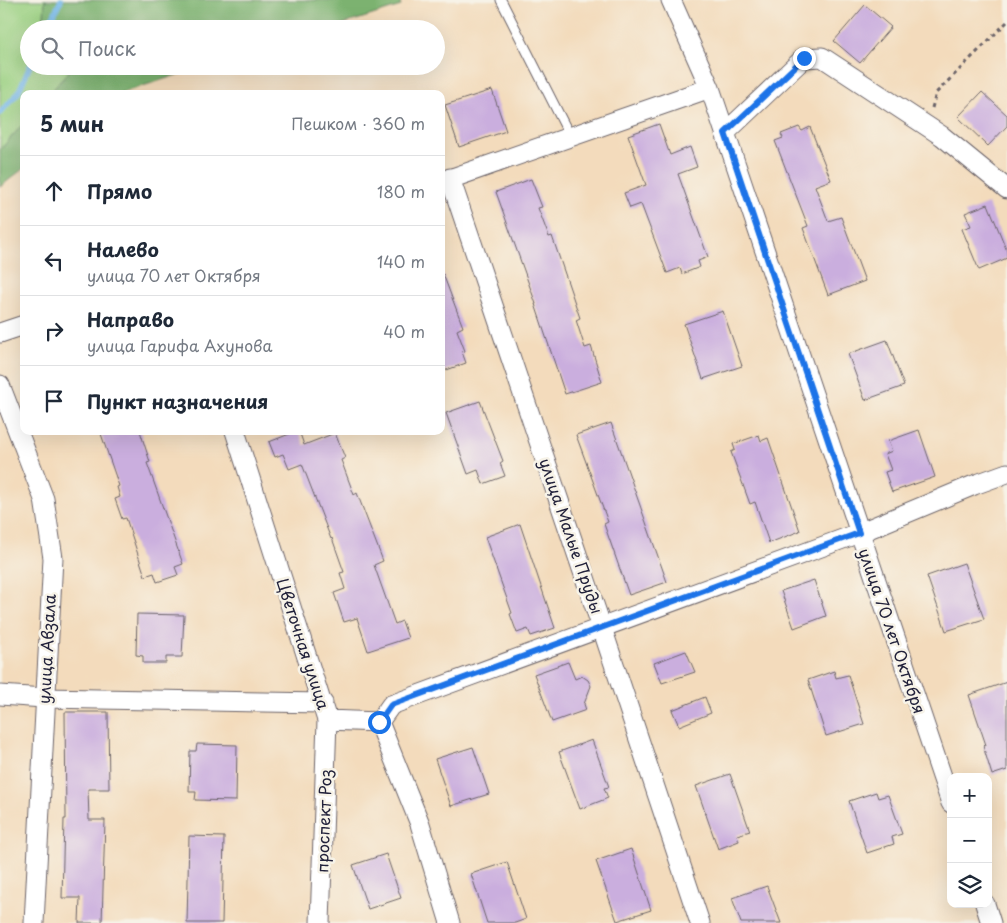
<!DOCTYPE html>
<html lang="ru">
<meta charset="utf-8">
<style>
:root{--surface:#fff;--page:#f6f6f7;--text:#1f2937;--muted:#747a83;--line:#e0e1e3}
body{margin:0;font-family:"Playpen Sans",sans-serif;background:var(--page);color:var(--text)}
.controls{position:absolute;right:15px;bottom:15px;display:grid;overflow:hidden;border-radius:10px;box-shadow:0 5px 20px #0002}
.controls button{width:45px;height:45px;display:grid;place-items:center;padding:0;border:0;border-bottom:1px solid var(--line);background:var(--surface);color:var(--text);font:25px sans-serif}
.stop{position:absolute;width:15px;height:15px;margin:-11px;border:4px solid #1a73e8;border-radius:50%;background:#fff}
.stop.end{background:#1a73e8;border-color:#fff;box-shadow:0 1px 5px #0008}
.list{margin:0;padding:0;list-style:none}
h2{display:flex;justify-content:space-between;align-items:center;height:65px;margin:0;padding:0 20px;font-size:21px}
h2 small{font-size:16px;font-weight:400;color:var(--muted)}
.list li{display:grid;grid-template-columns:32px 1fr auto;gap:15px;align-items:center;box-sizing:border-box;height:70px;padding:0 20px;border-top:1px solid var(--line)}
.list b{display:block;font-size:19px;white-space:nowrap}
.list p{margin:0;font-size:16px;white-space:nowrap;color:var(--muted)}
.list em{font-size:16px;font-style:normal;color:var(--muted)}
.icon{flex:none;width:28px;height:28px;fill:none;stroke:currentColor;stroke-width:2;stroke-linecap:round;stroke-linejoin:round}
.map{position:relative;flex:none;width:1007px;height:923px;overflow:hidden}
.search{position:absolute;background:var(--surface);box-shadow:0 5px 20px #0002;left:20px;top:20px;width:425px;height:55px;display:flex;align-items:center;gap:12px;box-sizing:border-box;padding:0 18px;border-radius:28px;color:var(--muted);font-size:19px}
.panel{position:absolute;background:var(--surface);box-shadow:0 5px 20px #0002;left:20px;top:90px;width:425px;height:345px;border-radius:10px}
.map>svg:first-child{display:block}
.green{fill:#9ad081;stroke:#5e795e}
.forest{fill:#7bb26f;stroke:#4e6a55}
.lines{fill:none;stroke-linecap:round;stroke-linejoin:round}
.stream{stroke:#75b8ea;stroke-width:5.5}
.building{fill:#caaede}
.lane-casing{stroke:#6b6368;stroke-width:11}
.street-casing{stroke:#6b6368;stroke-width:21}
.path{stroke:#6b6368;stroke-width:3;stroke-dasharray:4 4;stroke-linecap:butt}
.lane{stroke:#fff;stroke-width:9}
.street{stroke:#fff;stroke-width:19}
.route{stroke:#1a73e8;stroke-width:6}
.labels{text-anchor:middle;stroke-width:5;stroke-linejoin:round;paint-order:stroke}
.street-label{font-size:16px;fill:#22223b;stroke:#f7f3e8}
</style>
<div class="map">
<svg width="1007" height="923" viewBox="0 0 1007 923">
<rect width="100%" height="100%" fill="#f7f3e8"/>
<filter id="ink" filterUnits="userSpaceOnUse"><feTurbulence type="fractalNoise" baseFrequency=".02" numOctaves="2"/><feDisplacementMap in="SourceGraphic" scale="10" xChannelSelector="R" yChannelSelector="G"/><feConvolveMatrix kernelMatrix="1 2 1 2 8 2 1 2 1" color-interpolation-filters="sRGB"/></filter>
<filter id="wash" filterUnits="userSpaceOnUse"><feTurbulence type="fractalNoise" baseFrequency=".0096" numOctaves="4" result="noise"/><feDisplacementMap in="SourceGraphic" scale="20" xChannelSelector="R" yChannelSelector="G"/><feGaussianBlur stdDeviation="1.12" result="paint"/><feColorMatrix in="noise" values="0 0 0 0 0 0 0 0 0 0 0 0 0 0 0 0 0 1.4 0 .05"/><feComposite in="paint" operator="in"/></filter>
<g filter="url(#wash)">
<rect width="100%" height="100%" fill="#f3dbbc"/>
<path class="green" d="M 0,0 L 45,0 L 44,18 L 52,29 L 29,29 L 29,66 L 74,66 L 49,94 L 24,94 L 24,123 L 0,150 Z"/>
<path class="forest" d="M 45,0 L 399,0 L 401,6 L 328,29 L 52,29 L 44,18 Z
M 74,66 L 205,66 L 118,94 L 49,94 Z
M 24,123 L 24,168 L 0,187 L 0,150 Z"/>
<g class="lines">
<path class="stream" d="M 47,29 L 61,0
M 0,113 L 18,93 L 30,66"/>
</g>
<g id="blocks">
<path class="building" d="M 865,5 L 891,27 L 860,63 L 834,41 Z
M 492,90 L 506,131 L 459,147 L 445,105 Z
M 982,92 L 1007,115 L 1007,126 L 988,146 L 958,117 Z
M 659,124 L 670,155 L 690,147 L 697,167 L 678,174 L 708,257 L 698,261 L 700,267 L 682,274 L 680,268 L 667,273 L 641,204 L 630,208 L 624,193 L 646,185 L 628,135 Z
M 799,127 L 802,131 L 810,127 L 831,180 L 815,186 L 828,221 L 841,217 L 865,281 L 828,295 L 803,228 L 808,226 L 775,141 L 783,138 L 781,134 Z
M 531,179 L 542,207 L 538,208 L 549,237 L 552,236 L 580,318 L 576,320 L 585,348 L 591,346 L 602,382 L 565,394 L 535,304 L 536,304 L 496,192 Z
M 988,204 L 1007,251 L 1007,258 L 979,270 L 962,229 L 971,226 L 965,213 Z
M 441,274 L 443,274 L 463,327 L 457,330 L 465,351 L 462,352 L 466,363 L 441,372 Z
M 723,311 L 742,366 L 703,379 L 684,324 Z
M 887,340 L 904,386 L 865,400 L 848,354 Z
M 480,401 L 503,461 L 500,463 L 505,476 L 483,484 L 478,470 L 468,474 L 446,413 Z
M 611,423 L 667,582 L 629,595 L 604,524 L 608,522 L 576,435 Z
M 919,430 L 935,477 L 892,492 L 885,472 L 891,470 L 885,454 L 892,451 L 888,441 Z
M 100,431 L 140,431 L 150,462 L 147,463 L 183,564 L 175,567 L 178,575 L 157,582 L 154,573 L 145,576 L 126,518 L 122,519 L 115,499 L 120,497 L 117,487 L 119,486 Z
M 297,431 L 299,431 L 304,445 L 335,433 L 345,458 L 341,460 L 354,495 L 357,493 L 383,561 L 374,565 L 395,624 L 402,621 L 408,638 L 368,651 L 357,618 L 344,622 L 334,593 L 345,589 L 340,573 L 344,572 L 332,538 L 331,539 L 302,464 L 289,469 L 283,454 L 275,457 L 269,442 Z
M 759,435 L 761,441 L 768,438 L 800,531 L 769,543 L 755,502 L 750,504 L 731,452 L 735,450 L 733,444 Z
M 520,524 L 555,628 L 531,636 L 528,629 L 517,633 L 510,614 L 512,613 L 485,537 Z
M 964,563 L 984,619 L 946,631 L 927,576 Z
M 814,580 L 826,616 L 794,628 L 781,591 Z
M 137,614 L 184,615 L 182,657 L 166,657 L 166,663 L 143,663 L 143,656 L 136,655 Z
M 686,651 L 695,672 L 662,683 L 654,663 Z
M 568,662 L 575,679 L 582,676 L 588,680 L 591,686 L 584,704 L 586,710 L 552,722 L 534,674 Z
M 834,671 L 836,678 L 848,675 L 864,724 L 826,736 L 808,680 Z
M 1007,682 L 1007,770 L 992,775 L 983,746 L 986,745 L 969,695 Z
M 705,697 L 711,713 L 679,726 L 672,710 Z
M 65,712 L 108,712 L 109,789 L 88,789 L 89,820 L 105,820 L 102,923 L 79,923 L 80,898 L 62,898 L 64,819 L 66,819 Z
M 592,740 L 609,787 L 604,788 L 608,798 L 580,809 L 559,752 Z
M 197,744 L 237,745 L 236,801 L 195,800 L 196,792 L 189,792 L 190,751 L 196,751 Z
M 473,747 L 489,794 L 451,806 L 435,759 Z
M 730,774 L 750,831 L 737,835 L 739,841 L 718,849 L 696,786 Z
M 876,792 L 878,798 L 888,795 L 902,834 L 892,837 L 894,844 L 867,853 L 849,801 Z
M 189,836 L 224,837 L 222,923 L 187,923 Z
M 631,849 L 651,910 L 617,921 L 596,861 Z
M 386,854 L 401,898 L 368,909 L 353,865 Z
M 507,862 L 526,919 L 515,923 L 487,923 L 471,874 Z
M 767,886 L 781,923 L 741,923 L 732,898 Z"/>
</g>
</g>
<g filter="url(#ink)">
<use href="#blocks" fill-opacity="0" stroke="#6b6368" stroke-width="1"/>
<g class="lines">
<g class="lane-casing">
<path id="lane" d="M 501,0 L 570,136"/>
</g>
<g class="street-casing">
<path id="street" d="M 671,0 L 710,88 L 951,803
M 725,133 L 804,58 L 822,57 L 942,136 L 1007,189
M 450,178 L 602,628 L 700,923
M 441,182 L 710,88
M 0,333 L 24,325
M 0,385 L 44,499 L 53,558 L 34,923
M 235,431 L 327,720 L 320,923
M 0,695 L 44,698 L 323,703
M 327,720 L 379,722
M 379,722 L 391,705 L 859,533 L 974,485 L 1007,473
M 379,722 L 420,824 L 450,923
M 985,904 L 991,923"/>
</g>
<path class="path" d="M 932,108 L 936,93 L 1007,22"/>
<use href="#lane" class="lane"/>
<use href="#street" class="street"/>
</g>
</g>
<g class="lines" filter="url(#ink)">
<path class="route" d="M 379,722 L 391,705 L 859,533 L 725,133 L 804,58"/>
</g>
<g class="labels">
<g class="street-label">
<text transform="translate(571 536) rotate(71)" y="6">улица Малые Пруды</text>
<text transform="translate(892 631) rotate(71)" y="6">улица 70 лет Октября</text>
<text transform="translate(303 644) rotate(72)" y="6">Цветочная улица</text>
<text transform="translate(47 649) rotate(-87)" y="6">улица Авзала</text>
<text transform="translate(324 821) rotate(-88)" y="6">проспект Роз</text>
</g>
</g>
</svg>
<div class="controls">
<button>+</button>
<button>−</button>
<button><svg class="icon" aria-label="layers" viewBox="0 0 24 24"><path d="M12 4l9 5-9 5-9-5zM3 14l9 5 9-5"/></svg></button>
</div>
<div class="stop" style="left:379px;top:722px"></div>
<div class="stop end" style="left:804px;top:58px"></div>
<div class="search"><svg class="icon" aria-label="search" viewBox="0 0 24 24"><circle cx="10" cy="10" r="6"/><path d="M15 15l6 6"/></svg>Поиск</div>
<section class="panel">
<h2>5 мин<small>Пешком · 360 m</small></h2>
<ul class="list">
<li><svg class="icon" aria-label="ahead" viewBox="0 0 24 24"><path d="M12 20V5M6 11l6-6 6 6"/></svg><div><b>Прямо</b></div><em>180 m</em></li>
<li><svg class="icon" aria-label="left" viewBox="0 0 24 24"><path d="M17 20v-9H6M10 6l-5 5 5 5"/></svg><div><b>Налево</b><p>улица 70 лет Октября</p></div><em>140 m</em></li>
<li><svg class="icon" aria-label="right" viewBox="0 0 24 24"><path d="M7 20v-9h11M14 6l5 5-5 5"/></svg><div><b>Направо</b><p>улица Гарифа Ахунова</p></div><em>40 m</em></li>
<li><svg class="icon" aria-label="arrive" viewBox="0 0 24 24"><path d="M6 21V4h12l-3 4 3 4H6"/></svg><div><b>Пункт назначения</b></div></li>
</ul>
</section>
</div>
